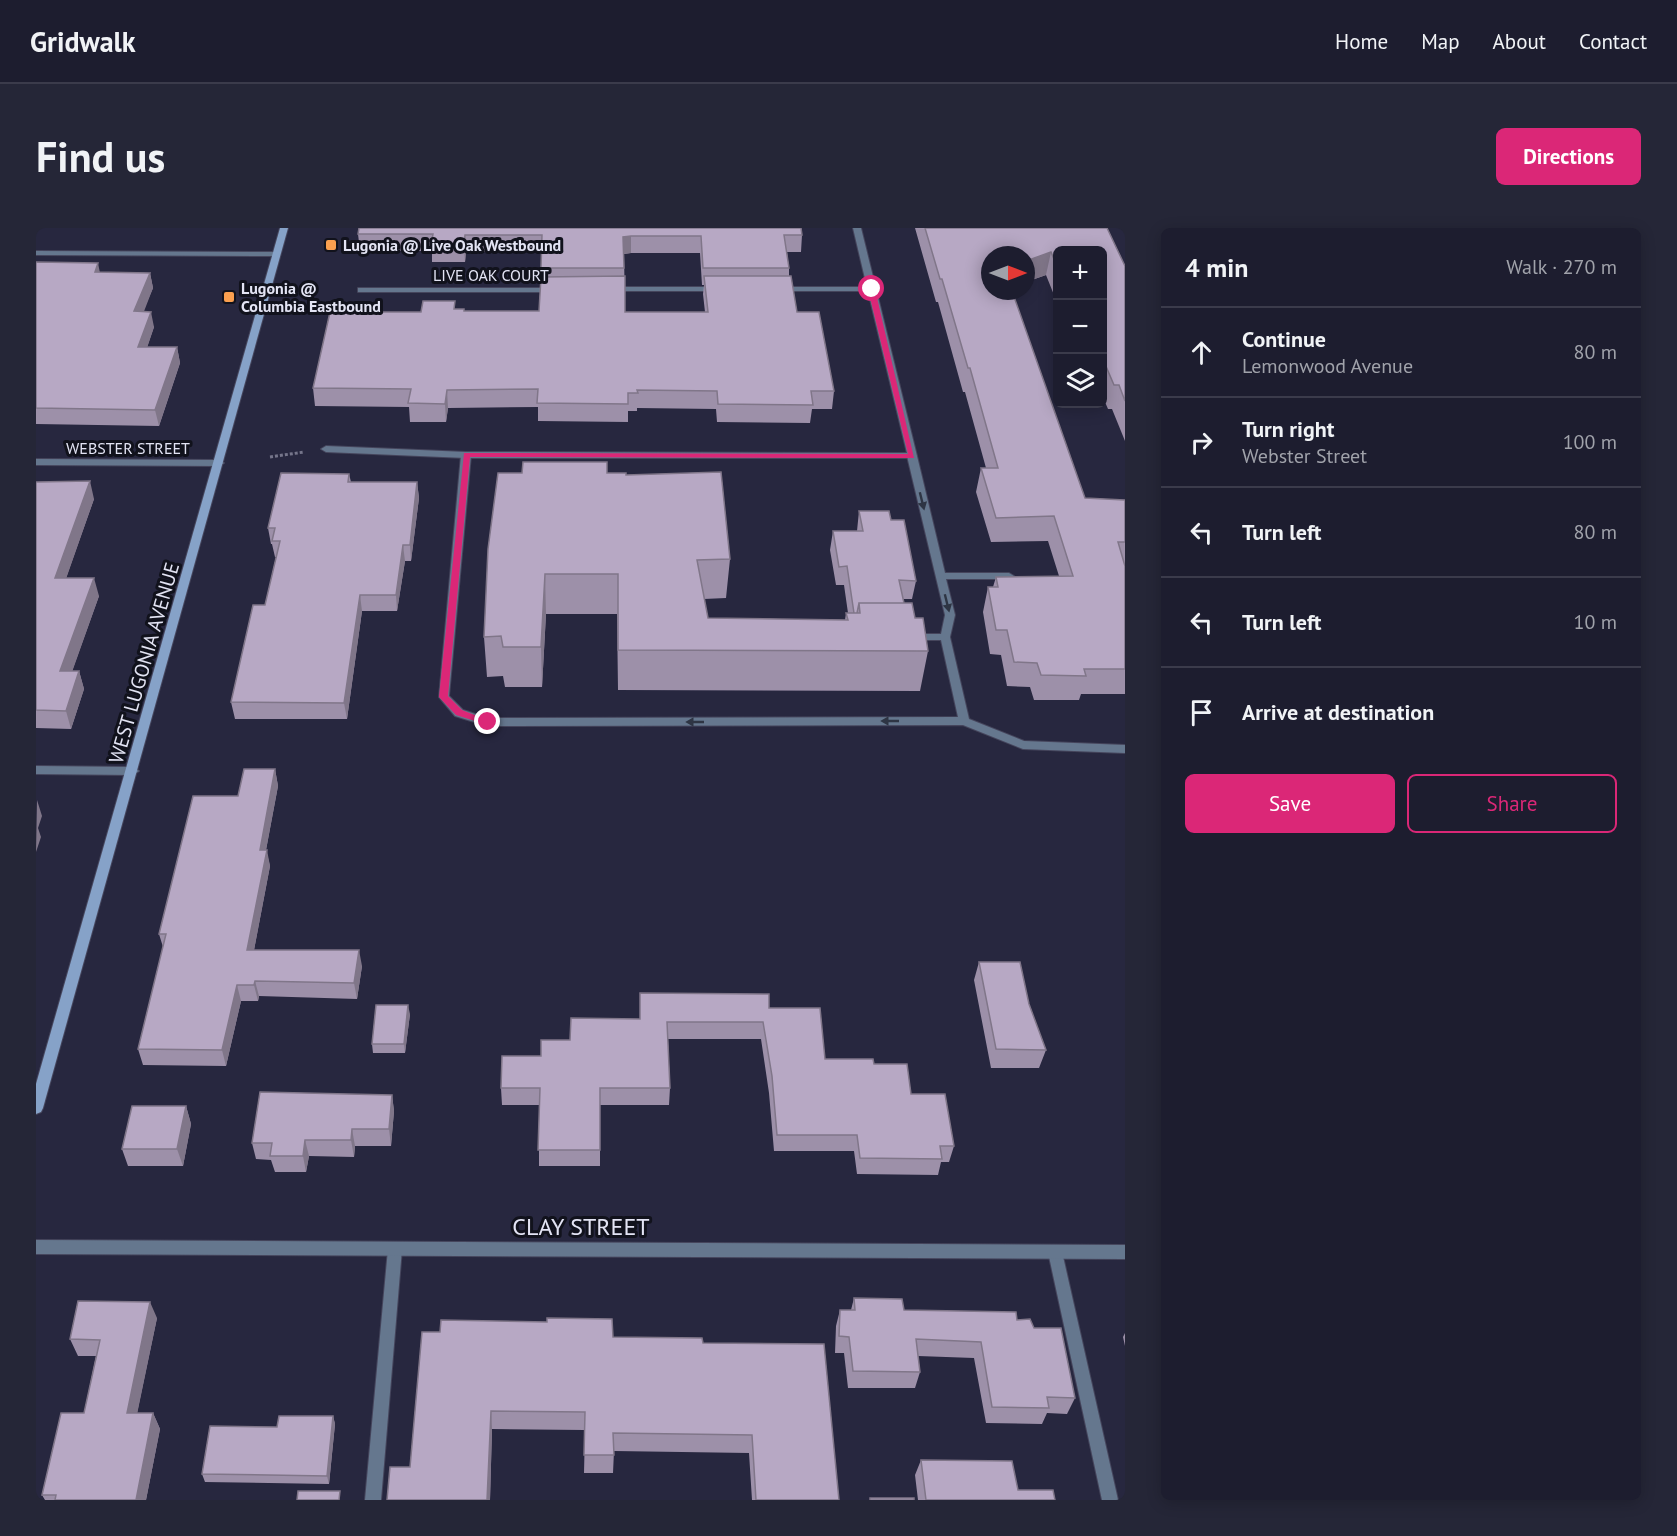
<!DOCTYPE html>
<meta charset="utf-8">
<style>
:root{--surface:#1d1d2f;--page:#252637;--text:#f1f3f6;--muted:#a0a2aa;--line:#3b3b4b;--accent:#db2777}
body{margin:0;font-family:"PT Sans",sans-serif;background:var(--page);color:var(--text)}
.controls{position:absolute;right:18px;top:18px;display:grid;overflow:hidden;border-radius:9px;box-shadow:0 3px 15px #0003}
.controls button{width:54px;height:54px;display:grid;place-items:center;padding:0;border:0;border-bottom:2px solid var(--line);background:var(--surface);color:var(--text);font:30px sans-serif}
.compass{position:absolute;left:945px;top:18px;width:54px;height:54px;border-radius:50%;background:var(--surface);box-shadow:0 3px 15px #0003;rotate:90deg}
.stop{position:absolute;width:18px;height:18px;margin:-14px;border:4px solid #db2777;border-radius:50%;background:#fff}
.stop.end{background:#db2777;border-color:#fff;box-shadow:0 2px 6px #0008}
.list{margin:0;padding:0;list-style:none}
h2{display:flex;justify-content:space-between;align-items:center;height:78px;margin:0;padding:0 24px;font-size:26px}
h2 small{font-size:20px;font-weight:400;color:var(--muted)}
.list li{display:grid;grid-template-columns:39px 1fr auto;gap:18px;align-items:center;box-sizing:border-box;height:90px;padding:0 24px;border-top:2px solid var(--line)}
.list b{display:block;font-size:22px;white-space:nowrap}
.list p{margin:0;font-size:20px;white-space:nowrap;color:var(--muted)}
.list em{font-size:20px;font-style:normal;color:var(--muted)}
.actions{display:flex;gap:12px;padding:18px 24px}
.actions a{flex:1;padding:14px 0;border:2px solid var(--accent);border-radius:9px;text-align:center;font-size:21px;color:var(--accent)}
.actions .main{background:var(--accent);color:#fff}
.icon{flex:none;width:33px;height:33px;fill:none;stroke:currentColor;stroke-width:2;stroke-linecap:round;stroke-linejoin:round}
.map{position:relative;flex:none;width:1089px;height:1272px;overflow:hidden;border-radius:9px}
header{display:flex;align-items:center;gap:36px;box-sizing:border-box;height:84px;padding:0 30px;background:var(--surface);border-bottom:2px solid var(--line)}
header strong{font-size:28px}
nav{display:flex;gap:33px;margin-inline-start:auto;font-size:21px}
.intro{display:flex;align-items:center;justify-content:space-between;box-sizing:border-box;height:144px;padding:0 36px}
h1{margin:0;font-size:42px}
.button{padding:15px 27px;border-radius:9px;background:var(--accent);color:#fff;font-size:21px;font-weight:700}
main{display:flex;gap:36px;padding:0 36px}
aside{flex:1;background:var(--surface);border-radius:9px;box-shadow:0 3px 15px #0003}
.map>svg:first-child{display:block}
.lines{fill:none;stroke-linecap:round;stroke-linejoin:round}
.service-casing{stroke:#45455c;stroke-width:2}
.minor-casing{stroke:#45455c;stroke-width:2}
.secondary-casing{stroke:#45455c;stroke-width:2}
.path{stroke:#75758a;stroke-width:3;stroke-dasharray:3 2;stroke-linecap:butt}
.service{fill:#65778e;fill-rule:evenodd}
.minor{fill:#65778e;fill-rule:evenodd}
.secondary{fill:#86a2c8;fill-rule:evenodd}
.wall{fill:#9d90a9;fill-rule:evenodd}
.shaded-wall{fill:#807689}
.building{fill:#b7a8c4;stroke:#807689;stroke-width:1.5}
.oneway{fill:#2e3544}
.route{fill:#db2777}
.poi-dot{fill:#fa9f4f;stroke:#11121c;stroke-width:2}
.labels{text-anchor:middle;stroke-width:6;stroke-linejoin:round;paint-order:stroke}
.far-poi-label{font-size:16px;font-weight:bold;fill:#e3e4f4;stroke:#11121c;text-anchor:start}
.far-street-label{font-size:16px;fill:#e3e4f4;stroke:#11121c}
.street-label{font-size:20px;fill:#e3e4f4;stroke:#11121c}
.near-street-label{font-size:24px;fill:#e3e4f4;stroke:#11121c}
</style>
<header>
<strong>Gridwalk</strong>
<nav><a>Home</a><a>Map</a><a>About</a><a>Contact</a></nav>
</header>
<div class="intro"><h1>Find us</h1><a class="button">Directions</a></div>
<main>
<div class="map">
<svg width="1089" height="1272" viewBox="0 0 1089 1272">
<rect width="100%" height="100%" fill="#27273f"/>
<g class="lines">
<g class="service-casing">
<path id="service" d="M 430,224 L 435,227 L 413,468 L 427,482 L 452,490 L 922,489 L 905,412 L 876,412 L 871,409 L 876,406 L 905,406 L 909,387 L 871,228 L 876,225 L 881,228 L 909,345 L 973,345 L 978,348 L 973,351 L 910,351 L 919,387 L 914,409 L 933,491 L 988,513 L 1089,517 L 1089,525 L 987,521 L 927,497 L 451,498 L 419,488 L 403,469 L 425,227 Z
M 359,1014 L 364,1016 L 366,1021 L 345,1272 L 329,1272 L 352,1021 L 354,1016 Z
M 1019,1017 L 1024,1019 L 1026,1024 L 1082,1272 L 1066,1272 L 1012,1024 L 1014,1019 Z"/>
</g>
<g class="minor-casing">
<path id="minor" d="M 817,0 L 825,0 L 881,228 L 879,230 L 430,230 L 290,224 L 285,221 L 290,218 L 430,224 L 871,225 L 832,63 L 741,63 L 737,61 L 741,59 L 831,59 Z
M 0,23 L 240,24 L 244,26 L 240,28 L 0,27 Z
M 570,59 L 682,59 L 686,61 L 682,63 L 570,63 Z
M 322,60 L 520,60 L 524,62 L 520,64 L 322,64 Z
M 0,231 L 183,232 L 188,235 L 183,238 L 0,237 Z
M 0,538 L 97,539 L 103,543 L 97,547 L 0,546 Z
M 0,1012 L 1089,1017 L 1089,1031 L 0,1026 Z"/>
</g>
<g class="secondary-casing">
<path id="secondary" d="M 244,0 L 252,0 L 7,880 L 5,884 L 0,886 L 0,856 Z"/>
</g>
<path class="path" d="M 234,229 L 268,224"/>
<use href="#service" class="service"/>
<use href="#minor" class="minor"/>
<use href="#secondary" class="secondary"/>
</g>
<path class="wall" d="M 879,0 L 1071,0 L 1089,38 L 1089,213 L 1076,181 L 1072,181 L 1066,167 L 1066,22 L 1022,22 L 1022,77 L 1010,47 L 990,54 L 990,27 L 954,27 L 1049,270 L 1089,272 L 1089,466 L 1045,466 L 1043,472 L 998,472 L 994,459 L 971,458 L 965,427 L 954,426 L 947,384 L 952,359 L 957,359 L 960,349 L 1023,348 L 1012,313 L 955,314 L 940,264 L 945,240 L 950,240 L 929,164 L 927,164 L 902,74 L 900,74 Z
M 322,6 L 766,7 L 765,24 L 751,24 L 753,40 L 753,48 L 761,84 L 798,163 L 796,181 L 776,181 L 774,195 L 681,194 L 680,181 L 601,180 L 601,183 L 592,183 L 592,194 L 502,193 L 502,179 L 412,180 L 410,194 L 374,194 L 373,179 L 279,178 L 277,160 L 385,84 L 420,81 L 428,83 L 503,83 L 505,49 L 506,24 L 430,24 L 429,34 L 396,34 L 396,23 L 324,23 ZM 595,25 L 664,25 L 666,57 L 668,57 L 667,66 L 669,84 L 589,84 L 588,26 Z
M 0,34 L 64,44 L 114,45 L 117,60 L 107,83 L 118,99 L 111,119 L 141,119 L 144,135 L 123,198 L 0,196 Z
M 571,245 L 590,247 L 694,331 L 690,370 L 668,371 L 672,390 L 809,392 L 810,385 L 812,385 L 808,357 L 800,357 L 794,322 L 797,303 L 821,303 L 823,283 L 855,292 L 880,353 L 876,371 L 867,371 L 868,375 L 879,390 L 892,423 L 884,463 L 582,462 L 581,386 L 510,386 L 506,459 L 469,459 L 467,448 L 451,449 L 448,409 Z
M 313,246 L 315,254 L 381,254 L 383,270 L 375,333 L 369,333 L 361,383 L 326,383 L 311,491 L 199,491 L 195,474 L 229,377 L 240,329 L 239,329 L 236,316 L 235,316 L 232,300 Z
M 0,254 L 58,271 L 30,350 L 63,368 L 36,443 L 43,443 L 48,461 L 35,501 L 0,500 Z
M 239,541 L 242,558 L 230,622 L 234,638 L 218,722 L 326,738 L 321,771 L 223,768 L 222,773 L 205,773 L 190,838 L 107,837 L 102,821 L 127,719 L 123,706 L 202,568 Z
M 943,734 L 993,776 L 1010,822 L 1003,840 L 955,840 L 938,752 Z
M 604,765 L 733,780 L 789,831 L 838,836 L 875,866 L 918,918 L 913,934 L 905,934 L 902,947 L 821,946 L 818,923 L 738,923 L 733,865 L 725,811 L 632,811 L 634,860 L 633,877 L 564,877 L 564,938 L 503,938 L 503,877 L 466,877 L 465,860 L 505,828 L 534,812 L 604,791 Z
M 374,786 L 369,825 L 337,825 L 336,816 Z
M 356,867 L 358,883 L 355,918 L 319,918 L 318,929 L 273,928 L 270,944 L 239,944 L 235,932 L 220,931 L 216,915 Z
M 150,878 L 155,896 L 147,938 L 92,938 L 86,921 Z
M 818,1070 L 868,1082 L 981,1092 L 998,1100 L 1039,1170 L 1031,1186 L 1011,1185 L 1006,1196 L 950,1195 L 938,1130 L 882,1128 L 884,1144 L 879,1160 L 812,1160 L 808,1125 L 799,1125 L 800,1098 L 804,1082 L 815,1082 Z
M 121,1090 L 101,1185 L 117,1185 L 124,1201 L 110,1272 L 9,1272 L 6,1267 L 48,1185 L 60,1128 L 42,1128 L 34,1111 Z
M 386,1104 L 577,1109 L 667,1115 L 803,1272 L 716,1272 L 713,1225 L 578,1223 L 577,1245 L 548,1245 L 549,1202 L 456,1201 L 454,1272 L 351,1272 L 374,1239 Z
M 1089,1105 L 1089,1118 L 1087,1109 Z
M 297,1188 L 299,1196 L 293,1256 L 169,1254 L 166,1246 L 241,1199 Z
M 885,1232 L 982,1262 L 1019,1272 L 882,1272 L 879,1247 Z"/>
<path class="shaded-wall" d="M 429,7 L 430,24 L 429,34 L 428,17 Z
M 595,8 L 595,25 L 587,26 L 587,9 Z
M 1015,24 L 1010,47 L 990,54 L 990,33 Z
M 62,35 L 65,50 L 59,44 Z
M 114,45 L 117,60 L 102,99 L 98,83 Z
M 115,84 L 118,99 L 106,135 L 102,119 Z
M 141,119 L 144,135 L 123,198 L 119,182 Z
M 411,162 L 412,180 L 410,194 L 409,176 Z
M 54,253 L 58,271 L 24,368 L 19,350 Z
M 381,254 L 383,270 L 375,333 L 374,317 Z
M 367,317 L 369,333 L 361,383 L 360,367 Z
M 509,346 L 510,386 L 506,459 L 505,419 Z
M 58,350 L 63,368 L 30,461 L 24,443 Z
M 324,367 L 326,383 L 311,491 L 308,475 Z
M 43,443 L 48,461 L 35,501 L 30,483 Z
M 239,541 L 242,558 L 227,638 L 224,622 Z
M 1,572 L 6,588 L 2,600 L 5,609 L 0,624 Z
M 231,622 L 234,638 L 215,738 L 211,722 Z
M 323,722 L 326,738 L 321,771 L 318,755 Z
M 219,753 L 223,768 L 222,773 L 218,757 Z
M 201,757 L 205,773 L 190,838 L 186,822 Z
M 372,777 L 374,786 L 369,825 L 368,816 Z
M 356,867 L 358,883 L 355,918 L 353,901 Z
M 150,878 L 155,896 L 147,938 L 141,921 Z
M 316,901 L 319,918 L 318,929 L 315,912 Z
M 269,912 L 273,928 L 270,944 L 267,928 Z
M 114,1074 L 121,1090 L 98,1201 L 91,1185 Z
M 455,1183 L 456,1201 L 454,1272 L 451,1272 Z
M 117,1185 L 124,1201 L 110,1272 L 100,1272 Z
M 297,1188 L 299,1196 L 293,1256 L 291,1248 Z"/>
<path class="building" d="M 323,0 L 765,0 L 766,7 L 748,7 L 753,40 L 667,40 L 665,8 L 595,8 L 587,9 L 588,40 L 505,40 L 506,7 L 429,7 L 428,17 L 395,17 L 397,6 L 322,6 Z
M 889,0 L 1071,0 L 1089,38 L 1089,173 L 1083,157 L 1078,157 L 1066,129 L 1066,22 L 1022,22 L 1022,41 L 1015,24 L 990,33 L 990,27 L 954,27 L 954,63 L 976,63 L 1049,270 L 1089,272 L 1089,314 L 1082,314 L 1089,338 L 1089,441 L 1048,441 L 1050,448 L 1005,447 L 1001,435 L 978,434 L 971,402 L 960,402 L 952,359 L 962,359 L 960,349 L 1037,348 L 1018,288 L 960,290 L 945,240 L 962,240 L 934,140 L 932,140 L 906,51 L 904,51 Z
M 0,34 L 62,35 L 59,44 L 114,45 L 98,83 L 115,84 L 102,119 L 141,119 L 119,182 L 0,180 Z
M 589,48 L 589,84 L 672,84 L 668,48 L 755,48 L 761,84 L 783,84 L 798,163 L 775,163 L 777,177 L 682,176 L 681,163 L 601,162 L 602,165 L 592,165 L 592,176 L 501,175 L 502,161 L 411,162 L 409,176 L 372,175 L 375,161 L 277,160 L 294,84 L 385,84 L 387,73 L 419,73 L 418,81 L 428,81 L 428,83 L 503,83 L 505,49 Z
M 487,234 L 571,234 L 571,245 L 590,245 L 590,247 L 685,244 L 694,331 L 661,332 L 672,390 L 812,392 L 810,385 L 824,385 L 823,375 L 876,375 L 879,390 L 887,390 L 892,423 L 582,422 L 582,346 L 509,346 L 505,419 L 467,419 L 465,408 L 448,409 L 452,321 L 462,245 L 486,245 Z
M 245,245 L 313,246 L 312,254 L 381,254 L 374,317 L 367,317 L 360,367 L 324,367 L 308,475 L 195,474 L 217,377 L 229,377 L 244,313 L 236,313 L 239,300 L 232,300 Z
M 54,253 L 19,350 L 58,350 L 24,443 L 43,443 L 30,483 L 0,482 L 0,254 Z
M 823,283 L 853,283 L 855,292 L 868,292 L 880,353 L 863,352 L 868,375 L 823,375 L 821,385 L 818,385 L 811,338 L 803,339 L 797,303 L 827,303 Z
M 208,541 L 239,541 L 224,622 L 231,622 L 211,722 L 323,722 L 318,755 L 219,753 L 218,757 L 201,757 L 186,822 L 102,821 L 130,706 L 123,706 L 157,568 L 202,568 Z
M 943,734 L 984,734 L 993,776 L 1010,822 L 960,821 Z
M 604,765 L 733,766 L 733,780 L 784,780 L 789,831 L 837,831 L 838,836 L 871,836 L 875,866 L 909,866 L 918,918 L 904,918 L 906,931 L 824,930 L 821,907 L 741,907 L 736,848 L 727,794 L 631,794 L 634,860 L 564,860 L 564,922 L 502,922 L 504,860 L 465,860 L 466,828 L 505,828 L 505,812 L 534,812 L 535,790 L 604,791 Z
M 340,777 L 372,777 L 368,816 L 336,816 Z
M 224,864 L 356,867 L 353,901 L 316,901 L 315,912 L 269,912 L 267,928 L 234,928 L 236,915 L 216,915 Z
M 96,878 L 150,878 L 141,921 L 86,921 Z
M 818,1070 L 866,1071 L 868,1082 L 980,1084 L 981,1092 L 994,1091 L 998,1100 L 1025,1100 L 1039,1170 L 1011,1169 L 1013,1180 L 956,1179 L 945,1114 L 880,1111 L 884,1144 L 817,1143 L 813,1109 L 803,1108 L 804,1082 L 819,1082 Z
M 42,1073 L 114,1074 L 91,1185 L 117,1185 L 100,1272 L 19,1272 L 20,1267 L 6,1267 L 25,1185 L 48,1185 L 64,1112 L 34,1111 Z
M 511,1090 L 576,1091 L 577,1109 L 666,1110 L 667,1115 L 788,1116 L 803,1272 L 720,1272 L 716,1207 L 577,1205 L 578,1227 L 548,1227 L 549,1184 L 455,1183 L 451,1272 L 351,1272 L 354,1239 L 374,1239 L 386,1104 L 404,1104 L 405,1092 L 511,1094 Z
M 243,1188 L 297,1188 L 291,1248 L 166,1246 L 174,1198 L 241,1199 Z
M 885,1232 L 976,1233 L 982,1262 L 1017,1262 L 1019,1272 L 890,1272 Z
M 262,1263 L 304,1263 L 303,1272 L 261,1272 Z
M 834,1270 L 878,1270 L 878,1272 L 834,1272 Z"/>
<defs><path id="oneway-solid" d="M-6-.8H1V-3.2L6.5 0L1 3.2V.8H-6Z" transform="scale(1.5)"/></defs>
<g class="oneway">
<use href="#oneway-solid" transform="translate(886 273) rotate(76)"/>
<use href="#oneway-solid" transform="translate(911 375) rotate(76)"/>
<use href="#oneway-solid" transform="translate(854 493) rotate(180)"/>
<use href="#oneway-solid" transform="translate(659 494) rotate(180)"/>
</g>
<path class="route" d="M 836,59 L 839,61 L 878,230 L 434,229 L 412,468 L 426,482 L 456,494 L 452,497 L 420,487 L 403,469 L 428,225 L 872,226 L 832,61 Z"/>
<g class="poi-dot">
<rect x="289" y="11" width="12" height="12" rx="3"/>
<rect x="187" y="63" width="12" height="12" rx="3"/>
</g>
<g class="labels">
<g class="far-poi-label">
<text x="307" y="23">Lugonia @ Live Oak Westbound</text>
<text x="205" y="66">Lugonia @<tspan x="205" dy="18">Columbia Eastbound</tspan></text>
</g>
<g class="far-street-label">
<text x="455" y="53">LIVE OAK COURT</text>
<text x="92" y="226">WEBSTER STREET</text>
</g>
<g class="street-label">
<text transform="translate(108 435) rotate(-74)" y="7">WEST LUGONIA AVENUE</text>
</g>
<g class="near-street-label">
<text x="545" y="1007">CLAY STREET</text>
</g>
</g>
</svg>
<div class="controls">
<button>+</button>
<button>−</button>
<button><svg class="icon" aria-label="layers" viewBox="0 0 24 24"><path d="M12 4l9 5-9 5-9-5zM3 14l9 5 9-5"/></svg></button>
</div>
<svg class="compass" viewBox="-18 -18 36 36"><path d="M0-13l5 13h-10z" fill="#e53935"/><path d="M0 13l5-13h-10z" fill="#a0a2aa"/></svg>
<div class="stop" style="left:836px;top:61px"></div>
<div class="stop end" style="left:452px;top:494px"></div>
</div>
<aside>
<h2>4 min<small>Walk · 270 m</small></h2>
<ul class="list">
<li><svg class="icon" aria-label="ahead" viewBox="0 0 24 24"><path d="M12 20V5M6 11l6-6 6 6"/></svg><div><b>Continue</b><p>Lemonwood Avenue</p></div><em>80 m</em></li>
<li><svg class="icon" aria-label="right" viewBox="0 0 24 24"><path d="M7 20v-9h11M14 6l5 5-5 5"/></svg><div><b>Turn right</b><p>Webster Street</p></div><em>100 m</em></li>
<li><svg class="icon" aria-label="left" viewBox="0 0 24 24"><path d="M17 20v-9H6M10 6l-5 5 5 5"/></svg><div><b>Turn left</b></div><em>80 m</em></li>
<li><svg class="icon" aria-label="left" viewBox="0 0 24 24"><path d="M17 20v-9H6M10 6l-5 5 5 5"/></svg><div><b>Turn left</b></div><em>10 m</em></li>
<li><svg class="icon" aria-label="arrive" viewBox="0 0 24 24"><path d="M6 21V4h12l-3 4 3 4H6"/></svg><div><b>Arrive at destination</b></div></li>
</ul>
<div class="actions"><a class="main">Save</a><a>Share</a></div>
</aside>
</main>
